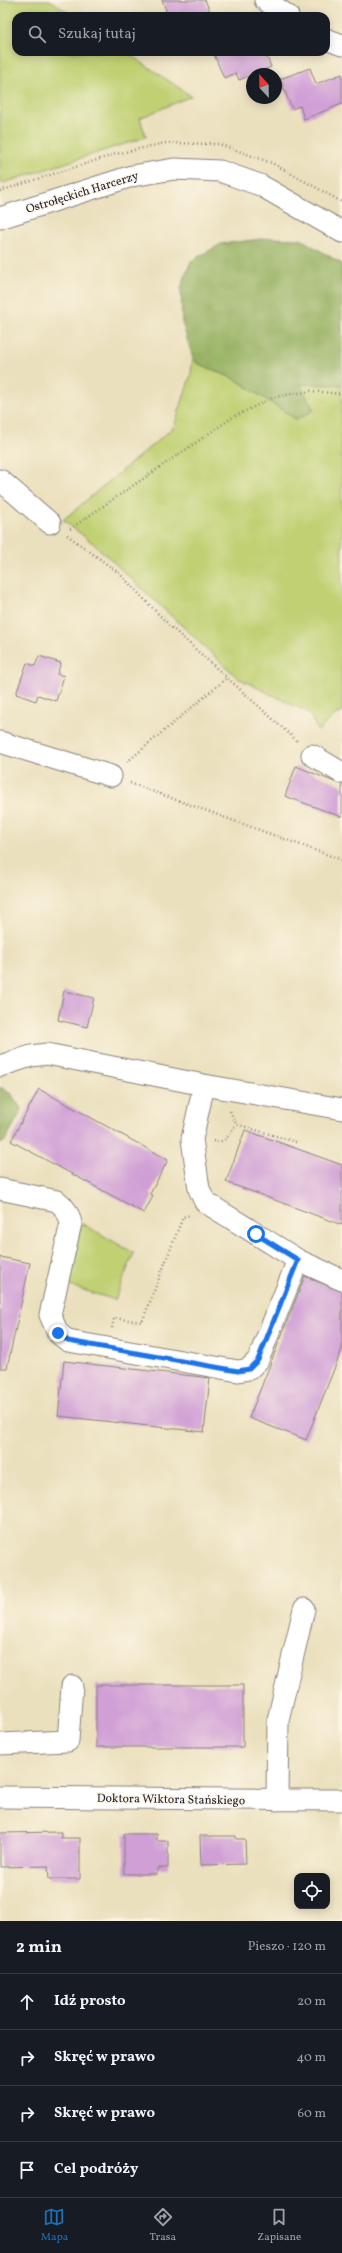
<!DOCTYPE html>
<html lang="pl">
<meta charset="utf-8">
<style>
:root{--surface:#171b24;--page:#20242c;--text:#f1f3f6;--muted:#9ea1a6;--line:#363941;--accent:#1f6fb2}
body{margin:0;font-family:Vollkorn,serif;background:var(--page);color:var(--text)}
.controls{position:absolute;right:12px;bottom:12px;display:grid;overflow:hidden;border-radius:8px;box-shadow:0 2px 10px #0003}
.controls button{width:36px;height:36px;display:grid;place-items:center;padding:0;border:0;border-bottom:1px solid var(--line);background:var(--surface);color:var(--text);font:20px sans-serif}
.compass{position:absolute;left:246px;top:68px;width:36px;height:36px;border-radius:50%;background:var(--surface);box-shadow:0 2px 10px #0003;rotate:338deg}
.stop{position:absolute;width:12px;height:12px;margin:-9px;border:3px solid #1a73e8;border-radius:50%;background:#fff}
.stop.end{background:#1a73e8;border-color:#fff;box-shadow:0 1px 4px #0008}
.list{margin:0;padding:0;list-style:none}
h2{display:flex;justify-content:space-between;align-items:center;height:52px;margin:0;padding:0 16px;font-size:17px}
h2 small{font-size:13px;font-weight:400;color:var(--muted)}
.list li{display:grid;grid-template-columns:26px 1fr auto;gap:12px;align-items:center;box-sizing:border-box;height:56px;padding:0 16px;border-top:1px solid var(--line)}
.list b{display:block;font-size:15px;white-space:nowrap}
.list em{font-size:13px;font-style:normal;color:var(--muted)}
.icon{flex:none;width:22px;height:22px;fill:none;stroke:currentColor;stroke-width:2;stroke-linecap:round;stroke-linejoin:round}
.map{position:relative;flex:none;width:342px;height:1921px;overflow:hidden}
.search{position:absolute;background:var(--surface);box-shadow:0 2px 10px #0003;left:12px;right:12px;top:12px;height:44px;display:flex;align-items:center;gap:10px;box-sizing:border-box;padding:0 14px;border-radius:12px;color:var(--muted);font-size:15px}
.sheet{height:276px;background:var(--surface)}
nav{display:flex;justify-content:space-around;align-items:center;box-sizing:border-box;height:56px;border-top:1px solid var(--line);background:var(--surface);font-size:11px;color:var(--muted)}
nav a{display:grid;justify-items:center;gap:2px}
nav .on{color:var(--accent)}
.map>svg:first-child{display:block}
.green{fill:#c0d072;stroke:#717956}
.forest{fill:#98b264;stroke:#5d6a50}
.building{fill:#d09fd6}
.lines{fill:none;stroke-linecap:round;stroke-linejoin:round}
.minor-casing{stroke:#86817c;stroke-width:23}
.path{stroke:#86817c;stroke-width:2.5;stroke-dasharray:1 3;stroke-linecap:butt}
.minor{stroke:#fff;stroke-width:21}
.route{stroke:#1a73e8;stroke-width:5}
.labels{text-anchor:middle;stroke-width:3;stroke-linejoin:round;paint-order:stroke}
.street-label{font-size:12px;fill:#22223b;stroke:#fcf5e5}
</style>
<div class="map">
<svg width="342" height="1921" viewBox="0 0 342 1921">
<rect width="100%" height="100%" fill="#fcf5e5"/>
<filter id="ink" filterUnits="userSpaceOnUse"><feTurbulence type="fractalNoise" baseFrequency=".025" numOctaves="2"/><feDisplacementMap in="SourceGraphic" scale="8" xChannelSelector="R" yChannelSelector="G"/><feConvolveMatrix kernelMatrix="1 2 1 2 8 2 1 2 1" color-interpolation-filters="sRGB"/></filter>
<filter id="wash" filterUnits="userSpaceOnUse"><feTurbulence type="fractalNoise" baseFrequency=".012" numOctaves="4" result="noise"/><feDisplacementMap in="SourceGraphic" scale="16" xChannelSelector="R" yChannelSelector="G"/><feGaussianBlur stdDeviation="0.9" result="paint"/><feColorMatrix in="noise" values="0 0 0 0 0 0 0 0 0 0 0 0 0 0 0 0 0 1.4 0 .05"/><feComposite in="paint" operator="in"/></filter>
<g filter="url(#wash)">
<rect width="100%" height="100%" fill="#ebe0bd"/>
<path class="green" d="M 4,0 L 50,0 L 73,16 L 16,16 L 16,52 L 126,52 L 191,96 L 140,118 L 146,137 L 0,184 L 0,2 Z
M 193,355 L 197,363 L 235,379 L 260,394 L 300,384 L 342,385 L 342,713 L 336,714 L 318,731 L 309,713 L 238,678 L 94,544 L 63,520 L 174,427 L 191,374 Z
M 81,1223 L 134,1253 L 115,1300 L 67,1285 Z"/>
<path class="forest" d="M 270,238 L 301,239 L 342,264 L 342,385 L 300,384 L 314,410 L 297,420 L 235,379 L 197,363 L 191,352 L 182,322 L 181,288 L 191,261 L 221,244 Z
M 0,1087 L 11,1094 L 22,1110 L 4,1142 L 0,1144 Z"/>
<g id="blocks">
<path class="building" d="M 162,0 L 205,0 L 212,16 L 168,16 Z
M 213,52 L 265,52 L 271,67 L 239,80 L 236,73 L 224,78 Z
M 310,68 L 316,84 L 342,74 L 342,104 L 304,119 L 300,106 L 292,109 L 280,79 Z
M 39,656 L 61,663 L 57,674 L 64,676 L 56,701 L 38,695 L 36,701 L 16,694 L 27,663 L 35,666 Z
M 296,766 L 342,785 L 342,817 L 285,796 Z
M 64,991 L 94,998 L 87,1027 L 58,1020 Z
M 39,1089 L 168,1160 L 150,1194 L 153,1196 L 144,1213 L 11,1141 Z
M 245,1130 L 342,1165 L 342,1225 L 226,1182 Z
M 0,1257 L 30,1263 L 7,1368 L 0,1368 Z
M 305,1276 L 342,1292 L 342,1349 L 306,1440 L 249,1418 Z
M 64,1361 L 210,1378 L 204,1432 L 58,1416 Z
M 96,1685 L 243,1685 L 243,1747 L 96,1747 Z
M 61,1832 L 61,1838 L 80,1838 L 80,1879 L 49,1879 L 48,1866 L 0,1867 L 0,1833 Z
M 124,1834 L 157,1834 L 157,1841 L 168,1841 L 168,1868 L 157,1868 L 157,1874 L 124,1874 Z
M 200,1836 L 236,1836 L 236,1839 L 245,1839 L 246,1864 L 201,1865 Z"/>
</g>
</g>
<g filter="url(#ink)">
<use href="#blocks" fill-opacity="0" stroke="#86817c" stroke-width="1"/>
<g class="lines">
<g class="minor-casing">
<path id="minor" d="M 265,0 L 288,16
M 326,39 L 342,45
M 0,218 L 132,176 L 174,169 L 220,171 L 260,185 L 342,232
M 0,480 L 50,523
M 0,742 L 111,776
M 312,755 L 342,773
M 0,1066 L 31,1056 L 47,1054 L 204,1085 L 342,1109
M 204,1085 L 192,1139 L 199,1189 L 205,1202 L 298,1260 L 342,1280
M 0,1189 L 57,1201 C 65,1207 69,1213 71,1223 L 50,1315 L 58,1333 L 68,1341 L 238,1371 L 249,1369 L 258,1360 L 298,1260
M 0,1744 L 68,1741 L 72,1686
M 0,1797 L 342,1800
M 277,1800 L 278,1720 L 304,1609"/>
</g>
<path class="path" d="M 0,191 L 116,154 L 165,143 L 219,144 L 272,163 L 342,202
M 70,529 L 233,417 L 274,397 L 311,391 L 342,394
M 67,535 L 119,573 L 171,627 L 297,741
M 127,762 L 228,677
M 130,783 L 342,860
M 230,1111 L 236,1124 L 296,1142
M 213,1141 L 219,1142 L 226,1139 L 236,1124
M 112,1328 L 114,1318 L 142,1322 L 183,1217 L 190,1215"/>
<use href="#minor" class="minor"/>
</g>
</g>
<g class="lines" filter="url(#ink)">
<path class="route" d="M 58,1333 L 68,1341 L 238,1371 L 249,1369 L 258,1360 L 298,1260 L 256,1234"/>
</g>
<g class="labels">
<g class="street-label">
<text transform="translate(82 192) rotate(-17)" y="4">Ostrołęckich Harcerzy</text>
<text transform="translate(171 1799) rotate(1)" y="4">Doktora Wiktora Stańskiego</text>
</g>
</g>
</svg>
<div class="controls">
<button><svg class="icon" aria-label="locate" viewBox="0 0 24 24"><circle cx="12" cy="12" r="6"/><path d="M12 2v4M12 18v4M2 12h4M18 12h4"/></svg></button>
</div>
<svg class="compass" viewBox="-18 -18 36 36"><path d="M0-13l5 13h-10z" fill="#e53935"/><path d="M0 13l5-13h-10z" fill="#9ea1a6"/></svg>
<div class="stop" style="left:256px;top:1234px"></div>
<div class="stop end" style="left:58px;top:1333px"></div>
<div class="search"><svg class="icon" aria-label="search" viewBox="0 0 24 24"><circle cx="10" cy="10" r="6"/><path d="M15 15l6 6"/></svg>Szukaj tutaj</div>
</div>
<section class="sheet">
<h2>2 min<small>Pieszo · 120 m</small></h2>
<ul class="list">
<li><svg class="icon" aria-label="ahead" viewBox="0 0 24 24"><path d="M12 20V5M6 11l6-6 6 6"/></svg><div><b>Idź prosto</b></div><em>20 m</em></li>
<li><svg class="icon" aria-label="right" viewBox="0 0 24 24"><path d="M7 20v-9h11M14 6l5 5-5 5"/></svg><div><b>Skręć w prawo</b></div><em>40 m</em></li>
<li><svg class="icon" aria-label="right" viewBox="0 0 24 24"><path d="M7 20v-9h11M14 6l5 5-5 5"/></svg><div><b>Skręć w prawo</b></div><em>60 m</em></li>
<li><svg class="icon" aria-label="arrive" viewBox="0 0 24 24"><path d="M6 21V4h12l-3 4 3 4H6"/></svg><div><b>Cel podróży</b></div></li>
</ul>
</section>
<nav>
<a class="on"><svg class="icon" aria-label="map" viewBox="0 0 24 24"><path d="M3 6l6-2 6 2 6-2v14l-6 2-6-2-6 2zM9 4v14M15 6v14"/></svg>Mapa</a>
<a><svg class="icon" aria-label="directions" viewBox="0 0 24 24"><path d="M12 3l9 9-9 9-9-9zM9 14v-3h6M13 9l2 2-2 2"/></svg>Trasa</a>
<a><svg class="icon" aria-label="saved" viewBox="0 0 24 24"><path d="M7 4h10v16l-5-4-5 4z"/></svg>Zapisane</a>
</nav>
